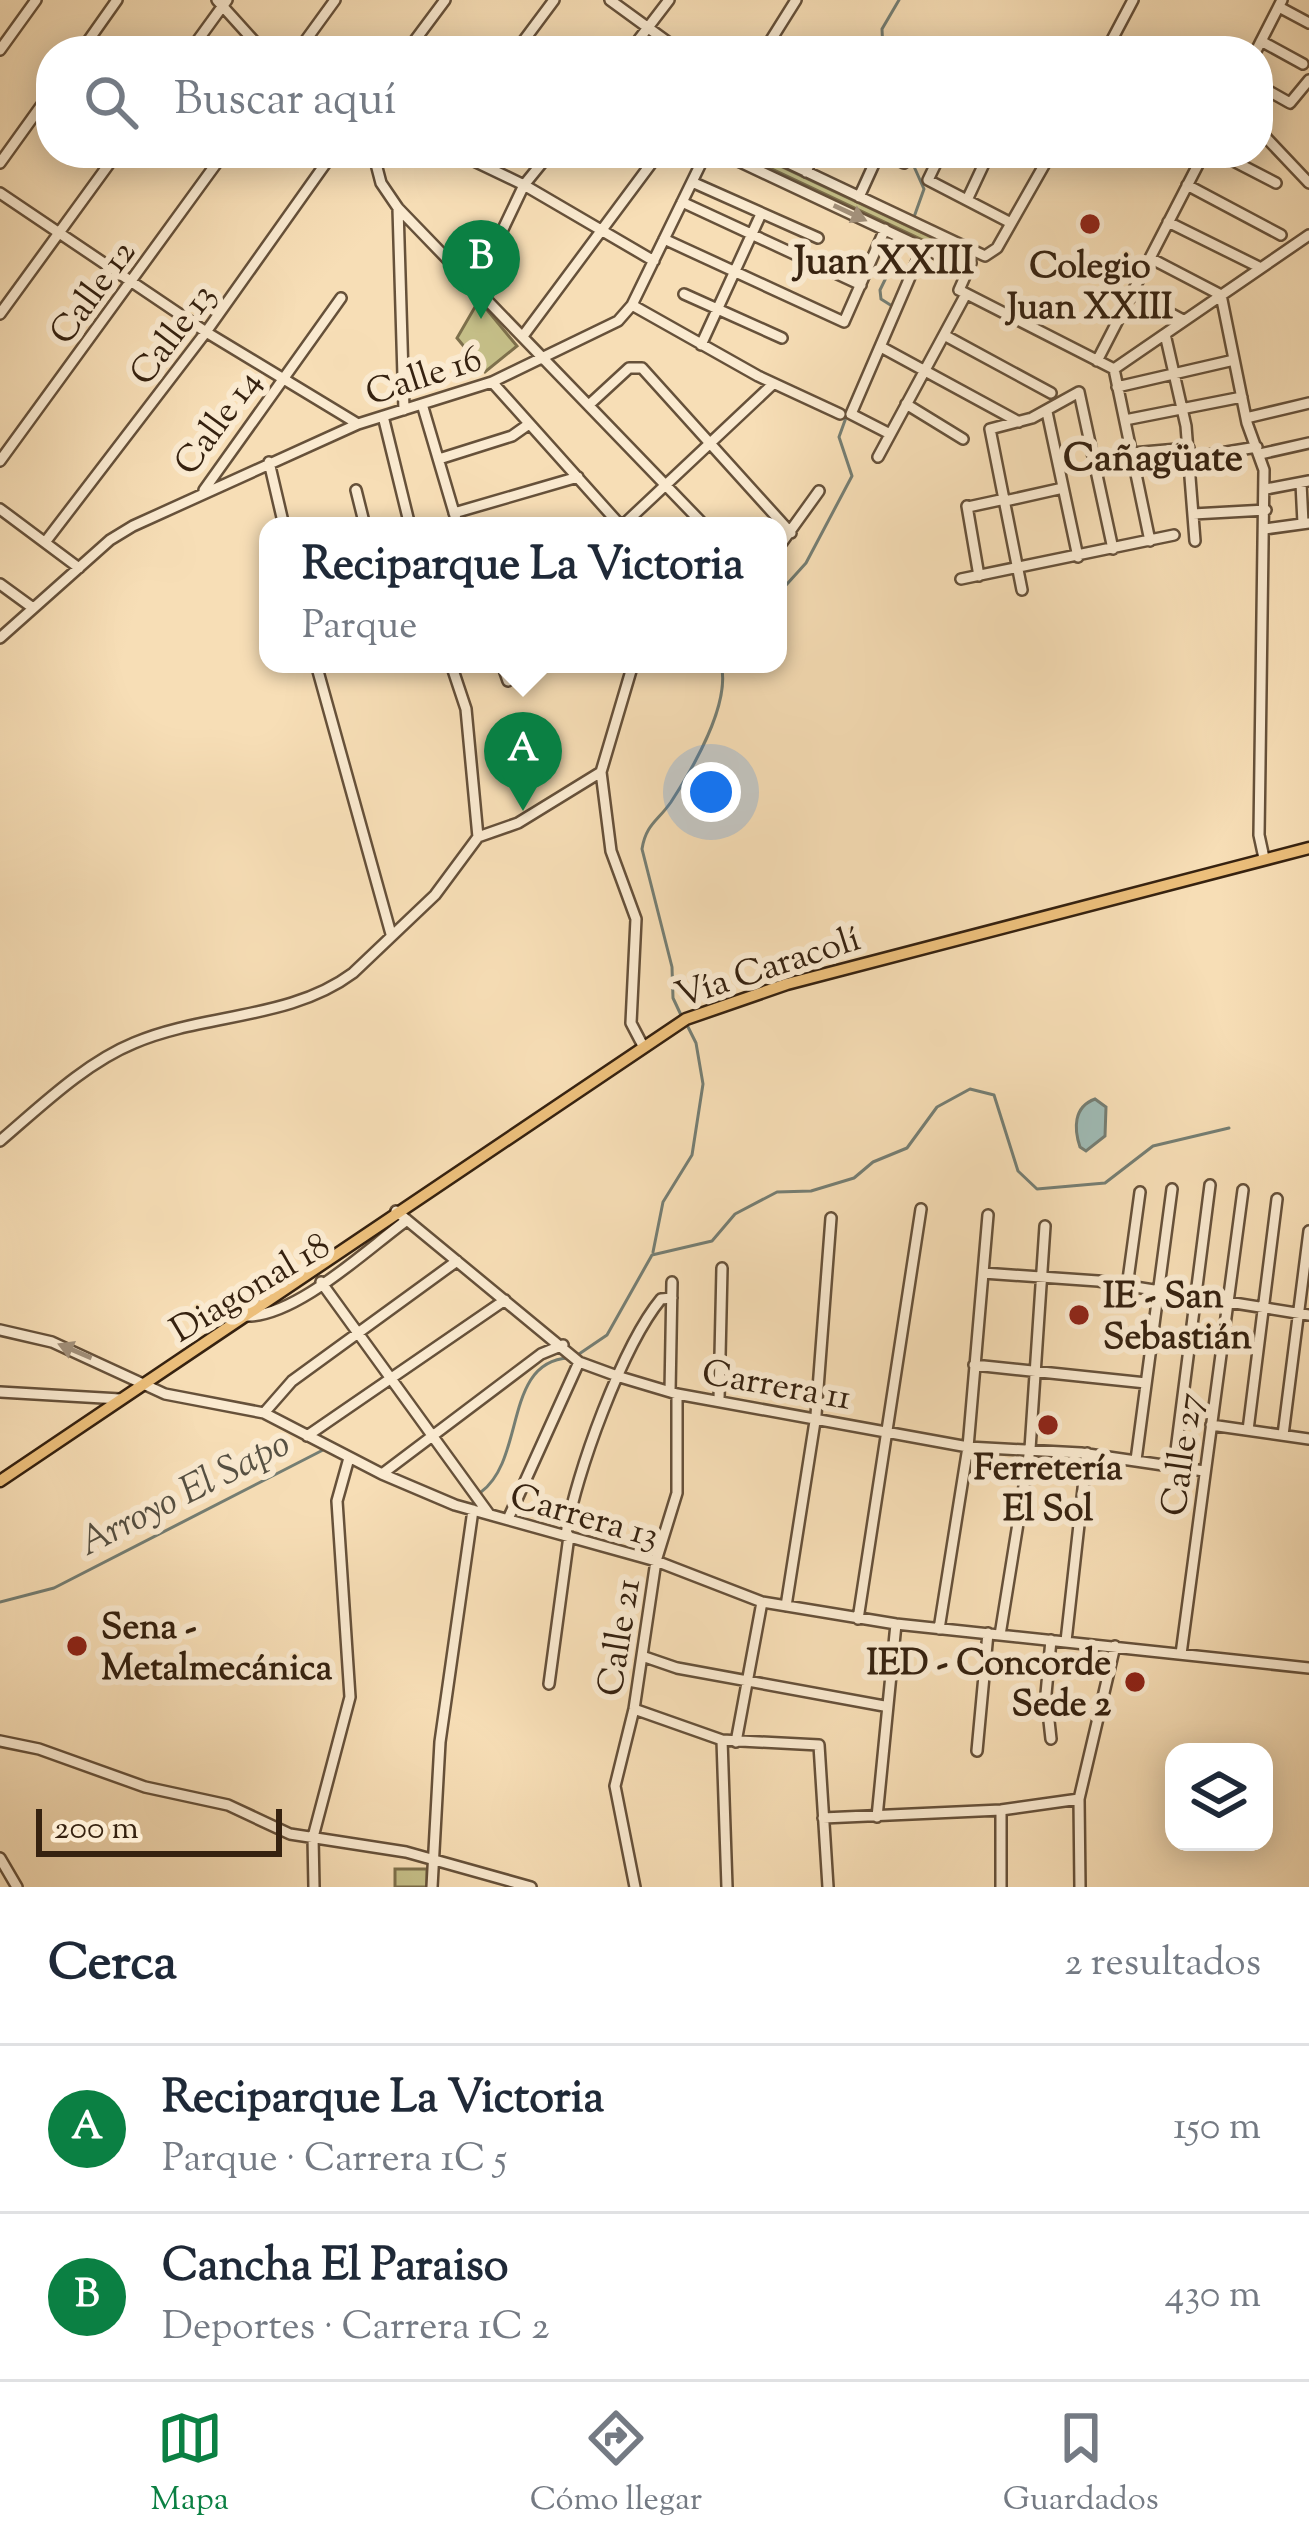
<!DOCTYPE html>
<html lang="es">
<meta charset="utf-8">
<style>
:root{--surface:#fff;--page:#f6f6f7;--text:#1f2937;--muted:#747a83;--line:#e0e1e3;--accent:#0b8043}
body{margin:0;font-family:"Sorts Mill Goudy",serif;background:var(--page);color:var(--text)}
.controls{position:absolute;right:36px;bottom:36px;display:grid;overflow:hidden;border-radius:24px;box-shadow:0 6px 30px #0003}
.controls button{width:108px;height:108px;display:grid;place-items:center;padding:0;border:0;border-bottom:3px solid var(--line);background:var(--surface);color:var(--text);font:60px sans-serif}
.scale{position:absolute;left:36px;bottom:30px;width:246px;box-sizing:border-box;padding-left:12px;border:6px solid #362210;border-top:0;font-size:33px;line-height:42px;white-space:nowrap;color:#362210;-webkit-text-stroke:9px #faead0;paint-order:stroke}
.you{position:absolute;left:711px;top:792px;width:42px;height:42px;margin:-30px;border:9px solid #fff;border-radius:50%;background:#1a73e8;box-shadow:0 0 0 18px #1a73e833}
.badge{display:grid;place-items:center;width:78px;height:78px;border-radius:50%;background:var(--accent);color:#fff;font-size:39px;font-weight:700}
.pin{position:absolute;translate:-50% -99px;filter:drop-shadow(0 3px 6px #0008)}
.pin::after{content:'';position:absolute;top:63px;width:42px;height:36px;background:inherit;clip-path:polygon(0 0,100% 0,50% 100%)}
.popup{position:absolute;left:259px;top:517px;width:528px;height:156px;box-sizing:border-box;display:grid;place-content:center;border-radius:24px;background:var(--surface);filter:drop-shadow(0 3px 9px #0005);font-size:39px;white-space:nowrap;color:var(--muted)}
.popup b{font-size:45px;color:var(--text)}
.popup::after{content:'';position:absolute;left:50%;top:100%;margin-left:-24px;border:24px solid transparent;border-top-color:var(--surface)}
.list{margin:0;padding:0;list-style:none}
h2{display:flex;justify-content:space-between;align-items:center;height:156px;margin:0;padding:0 48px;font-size:51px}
h2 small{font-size:39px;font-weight:400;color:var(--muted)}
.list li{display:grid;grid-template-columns:78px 1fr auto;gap:36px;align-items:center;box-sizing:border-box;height:168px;padding:0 48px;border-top:3px solid var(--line)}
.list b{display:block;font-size:45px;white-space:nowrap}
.list p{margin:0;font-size:39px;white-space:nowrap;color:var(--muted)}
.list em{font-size:39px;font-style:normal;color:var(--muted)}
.icon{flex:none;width:66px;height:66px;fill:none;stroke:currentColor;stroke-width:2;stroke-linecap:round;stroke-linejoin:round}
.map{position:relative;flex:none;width:1309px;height:1887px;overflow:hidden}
.search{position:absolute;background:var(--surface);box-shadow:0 6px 30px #0003;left:36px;right:36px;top:36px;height:132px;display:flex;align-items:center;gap:30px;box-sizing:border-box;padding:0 42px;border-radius:48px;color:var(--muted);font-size:45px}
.sheet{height:492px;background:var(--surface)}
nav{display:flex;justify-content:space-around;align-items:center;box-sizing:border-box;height:168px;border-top:3px solid var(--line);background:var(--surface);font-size:33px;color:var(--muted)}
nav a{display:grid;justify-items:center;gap:6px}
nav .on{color:var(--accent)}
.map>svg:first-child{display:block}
.green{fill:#c5bf88;stroke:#7e704c;stroke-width:3}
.water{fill:#9fbbb5;stroke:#757e73;stroke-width:3}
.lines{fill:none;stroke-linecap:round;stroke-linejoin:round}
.stream{stroke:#757e73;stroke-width:3}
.minor-casing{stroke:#66513a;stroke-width:14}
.major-casing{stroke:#362210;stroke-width:15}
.minor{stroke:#faead0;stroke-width:9}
.major{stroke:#ecbf7b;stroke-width:10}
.oneway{fill:#a2907a}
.poi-dot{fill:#8f2418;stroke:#faead0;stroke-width:4.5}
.labels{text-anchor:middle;stroke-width:12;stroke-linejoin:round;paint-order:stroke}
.poi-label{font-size:36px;font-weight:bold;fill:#362210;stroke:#faead0}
.street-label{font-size:36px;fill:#362210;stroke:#faead0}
.neighbourhood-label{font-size:39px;font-weight:bold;fill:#362210;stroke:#faead0}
.water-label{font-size:39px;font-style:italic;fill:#565042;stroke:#faead0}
</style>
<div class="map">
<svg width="1309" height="1887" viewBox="0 0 1309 1887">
<rect width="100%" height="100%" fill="#f7deb6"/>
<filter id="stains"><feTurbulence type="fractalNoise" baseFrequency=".00167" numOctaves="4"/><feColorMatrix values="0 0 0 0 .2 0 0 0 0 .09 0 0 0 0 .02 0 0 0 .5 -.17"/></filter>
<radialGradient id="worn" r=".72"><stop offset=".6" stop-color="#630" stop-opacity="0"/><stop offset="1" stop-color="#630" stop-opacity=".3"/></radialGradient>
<path class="green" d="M 738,153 L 753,153 L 967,254 L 965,260 Z
M 479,300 L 517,346 L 485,372 L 457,338 Z
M 395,1869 L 427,1869 L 427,1887 L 395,1887 Z"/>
<path class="water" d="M 1095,1099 L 1106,1107 L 1105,1136 L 1086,1151 L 1080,1147 C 1074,1129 1073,1107 1095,1099 Z"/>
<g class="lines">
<path class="stream" d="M 883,51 L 882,29 L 899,0
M 908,153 L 924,189 L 914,217
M 892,306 L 881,299 L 880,290 L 903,243
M 778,594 L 806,563 L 852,476 L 839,437 L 848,412
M 681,1015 L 673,998 L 672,967 L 642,849 C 646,824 658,821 671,802 C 693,768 731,703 721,664
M 653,1252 L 663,1202 L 692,1155 L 703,1084 L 696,1043 L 686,1023
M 579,1354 L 607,1335 L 652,1255 L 712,1241 L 735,1214 L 777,1192 L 811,1191 L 854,1178 L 873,1162 L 907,1148 L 937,1107 L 970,1089 L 994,1095 L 1018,1171 L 1037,1189 L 1105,1183 L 1153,1146 L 1229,1128
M 481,1492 C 526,1459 503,1361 569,1358
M 0,1602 L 54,1588 L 323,1450"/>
<g class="minor-casing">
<path id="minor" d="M 217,0 L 263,51
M 610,0 L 680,51
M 1279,7 L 1309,23
M 1261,41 L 1303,64
M 0,50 L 36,0
M 81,51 L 117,0
M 190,51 L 227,0
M 298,51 L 335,0
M 407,51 L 445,0
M 516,51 L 554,0
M 630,51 L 669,0
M 764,51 L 796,0
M 1106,51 L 1133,0
M 1256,51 L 1282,0
M 1258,85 L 1290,103 L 1309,80
M 1258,129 L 1309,183
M 359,153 L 375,160 L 439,153
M 457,153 L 524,185 L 654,261
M 721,153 L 968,269
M 767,153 L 985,256 L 997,248 L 1051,153
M 884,153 L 904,163
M 941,153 L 928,180 L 1011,223
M 1218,153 L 1276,183
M 375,160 L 381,183 L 398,208 L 705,526
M 0,163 L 51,92
M 806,172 L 814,153
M 692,182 L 818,238
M 1187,185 L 1281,235
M 0,193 L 206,332 L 358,424
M 859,197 L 879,153
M 967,200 L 989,153
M 682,202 L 861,285
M 398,208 L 404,410
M 1168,222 L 1261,268
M 664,239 L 844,322 L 885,229
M 1150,258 L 1221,295 L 1247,423 L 1264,470 L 1259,835 L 1264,858
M 971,263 L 959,290 L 1114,369
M 475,288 L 524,185 L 550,153
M 1132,293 L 1183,320
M 684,294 L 782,338
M 632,305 L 758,376 L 840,414
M 0,314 L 117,153
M 1165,334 L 1186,426 L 1195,541
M 944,335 L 1051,393
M 523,336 L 659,153
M 701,345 L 761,214
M 881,347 L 1019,422
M 1097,361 L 1204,153
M 1114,369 L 1309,235
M 1114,369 L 1150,541
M 492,382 L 621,526
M 1117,387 L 1234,360
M 591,403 L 629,368 L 642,368 L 791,533
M 422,404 L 458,526
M 906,404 L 963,439
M 1047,412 L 1078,557
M 383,416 L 410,526
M 1246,418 L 1309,403
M 1125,420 L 1242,397
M 890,434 L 851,414 L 923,247
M 1132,453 L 1189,448
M 1260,454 L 1309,443
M 878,457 L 966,294
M 1190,458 L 1257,447
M 439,459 L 512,436 L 529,424
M 0,461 L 224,153
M 269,462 L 284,526
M 1301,483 L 1303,523
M 1266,489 L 1309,481
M 204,490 L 341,298
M 356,490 L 365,526
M 1005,501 L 1063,488
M 967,506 L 979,576
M 968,507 L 1005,499
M 0,509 L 79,568
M 454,513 L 578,477
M 1193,514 L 1266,510
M 622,526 L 773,384
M 1265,529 L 1309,523
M 46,541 L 206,332 L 333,153
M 778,548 L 819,491
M 961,579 L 1174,535
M 0,584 L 33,608
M 1022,590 L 990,429 L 1032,418 L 1079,392 L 1113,549
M 0,638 L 110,540 L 133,526 L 358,424 L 492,382 L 618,321 L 632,305 L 706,153
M 316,664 L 391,934
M 451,664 L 466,709 L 478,837
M 502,664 L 508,681
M 601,772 L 611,851 L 636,919 L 631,1023 L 642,1044
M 0,1141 C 40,1107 85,1063 134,1043 C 204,1013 290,1020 353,973 L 435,895 L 478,837 L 518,823 L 601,772 L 633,664
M 396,1211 L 579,1362 L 620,1377 L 677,1394 L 968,1447 L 1081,1453 L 1204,1471
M 983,1273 L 1098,1281 L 1309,1315
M 321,1282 L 489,1514
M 1127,1287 L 1140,1192
M 245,1316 C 295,1318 366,1250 407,1220
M 0,1330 L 52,1342 L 165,1394 L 264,1413 L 382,1474 L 455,1505 L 656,1561 L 762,1602 L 896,1624 L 1309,1668
M 1115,1332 L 1152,1337
M 974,1365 L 1146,1383
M 0,1392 L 120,1399
M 670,1392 L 672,1282
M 719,1400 L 722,1268
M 264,1413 L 292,1381 L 457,1261
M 1211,1425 L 1309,1439
M 1248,1430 L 1277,1199
M 1283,1435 L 1309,1231
M 307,1436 L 505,1300
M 1136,1460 L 1172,1189
M 1174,1466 L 1210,1185
M 382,1474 L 541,1354 L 563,1345
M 508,1519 L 579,1362
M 566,1535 C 575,1475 623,1345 661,1299 L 672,1298
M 786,1606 L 816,1415 L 831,1218
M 858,1619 L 921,1209
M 939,1629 L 968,1447 L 988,1215
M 1000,1635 L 1030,1449 L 1045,1226
M 1066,1641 L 1087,1453
M 1181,1654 L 1243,1190
M 642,1656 L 677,1668 L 884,1706
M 549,1684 L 569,1536
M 634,1709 L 722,1740 L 819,1745 L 828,1887
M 1051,1739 L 1046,1694 L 1051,1640
M 722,1740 L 727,1887
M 0,1741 L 39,1749 L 145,1787 L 228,1805 L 290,1834 L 406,1852 L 531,1887
M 736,1742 L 762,1602
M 977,1751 L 988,1633
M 877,1817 L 896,1624
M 823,1818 L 1001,1810 L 1079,1799
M 0,1858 L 17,1887
M 314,1887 L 313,1837 L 350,1697 L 337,1501 L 349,1458
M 432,1887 L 440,1742 L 473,1510
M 635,1887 L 615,1786 L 634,1709 L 656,1561 L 677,1493 L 677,1394
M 1001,1887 L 1001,1810
M 1080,1887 L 1079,1799 L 1115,1646"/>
</g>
<g class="major-casing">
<path id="major" d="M 0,1481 L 686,1019 L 787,984 L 1309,848"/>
</g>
<use href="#minor" class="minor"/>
<use href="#major" class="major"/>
</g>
<defs><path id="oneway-solid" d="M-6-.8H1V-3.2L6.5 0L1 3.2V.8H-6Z" transform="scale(3)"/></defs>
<g class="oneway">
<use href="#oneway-solid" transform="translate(850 213) rotate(25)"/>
<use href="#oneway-solid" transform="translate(75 1351) rotate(-157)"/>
</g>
<g class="poi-dot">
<circle cx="1090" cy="224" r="12"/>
<circle cx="1079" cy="1315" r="12"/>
<circle cx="1048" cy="1425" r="12"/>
<circle cx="77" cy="1646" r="12"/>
<circle cx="1135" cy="1682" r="12"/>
</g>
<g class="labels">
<g class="poi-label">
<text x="1090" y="277">Colegio<tspan x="1090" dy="41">Juan XXIII</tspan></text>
<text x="1103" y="1307" text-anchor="start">IE - San<tspan x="1103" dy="41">Sebastián</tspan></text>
<text x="1048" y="1479">Ferretería<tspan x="1048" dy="41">El Sol</tspan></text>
<text x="101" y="1638" text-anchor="start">Sena -<tspan x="101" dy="41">Metalmecánica</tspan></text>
<text x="1111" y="1674" text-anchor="end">IED - Concorde<tspan x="1111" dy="41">Sede 2</tspan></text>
</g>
<g class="street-label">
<text transform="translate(91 291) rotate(-54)" y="13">Calle 12</text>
<text transform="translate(171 333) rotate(-53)" y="13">Calle 13</text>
<text transform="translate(423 374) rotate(-18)" y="13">Calle 16</text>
<text transform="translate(216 421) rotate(-54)" y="13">Calle 14</text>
<text transform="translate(767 965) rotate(-18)" y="13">Vía Caracolí</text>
<text transform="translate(249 1286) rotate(-31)" y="13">Diagonal 18</text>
<text transform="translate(777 1383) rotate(10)" y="13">Carrera 11</text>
<text transform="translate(1180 1454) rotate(-82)" y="13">Calle 27</text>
<text transform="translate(585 1514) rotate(16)" y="13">Carrera 13</text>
<text transform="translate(617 1637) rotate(-81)" y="13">Calle 21</text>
</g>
<g class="neighbourhood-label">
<text x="884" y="273">Juan XXIII</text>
<text x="1153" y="470">Cañagüate</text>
</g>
<g class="water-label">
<text transform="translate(183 1491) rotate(-27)" y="14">Arroyo El Sapo</text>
</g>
</g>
<rect width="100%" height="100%" filter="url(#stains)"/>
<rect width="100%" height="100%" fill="url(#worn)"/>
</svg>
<div class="controls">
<button><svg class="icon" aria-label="layers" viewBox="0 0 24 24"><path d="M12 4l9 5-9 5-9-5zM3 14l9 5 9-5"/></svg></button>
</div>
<div class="scale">200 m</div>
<div class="you"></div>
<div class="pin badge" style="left:523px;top:811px">A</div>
<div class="popup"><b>Reciparque La Victoria</b>Parque</div>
<div class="pin badge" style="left:481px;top:319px">B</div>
<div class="search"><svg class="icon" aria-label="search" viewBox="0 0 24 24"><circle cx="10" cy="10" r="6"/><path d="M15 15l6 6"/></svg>Buscar aquí</div>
</div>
<section class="sheet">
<h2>Cerca<small>2 resultados</small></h2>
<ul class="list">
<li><span class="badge">A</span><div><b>Reciparque La Victoria</b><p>Parque · Carrera 1C 5</p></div><em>150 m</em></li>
<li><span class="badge">B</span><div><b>Cancha El Paraiso</b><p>Deportes · Carrera 1C 2</p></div><em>430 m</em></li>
</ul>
</section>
<nav>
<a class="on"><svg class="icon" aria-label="map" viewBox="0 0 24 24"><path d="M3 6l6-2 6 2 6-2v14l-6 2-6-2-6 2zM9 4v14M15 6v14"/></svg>Mapa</a>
<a><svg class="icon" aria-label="directions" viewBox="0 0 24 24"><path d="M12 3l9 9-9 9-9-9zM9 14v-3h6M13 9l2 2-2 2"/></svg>Cómo llegar</a>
<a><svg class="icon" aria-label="saved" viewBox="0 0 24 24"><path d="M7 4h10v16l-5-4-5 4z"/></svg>Guardados</a>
</nav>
